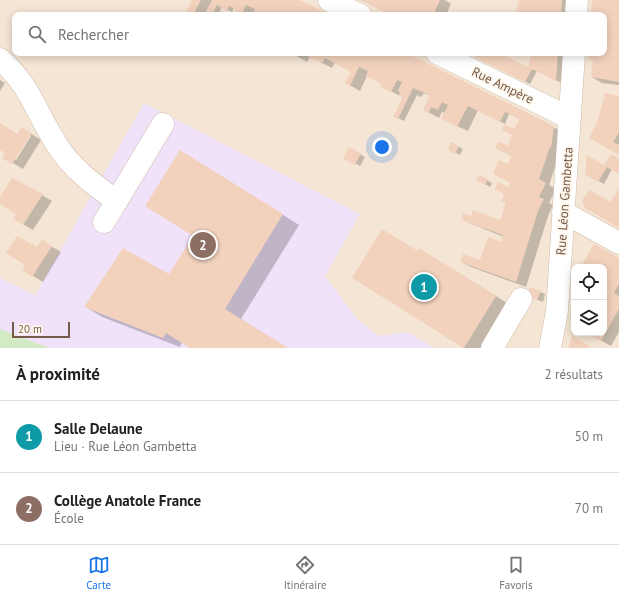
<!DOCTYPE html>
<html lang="fr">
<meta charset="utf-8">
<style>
:root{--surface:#fff;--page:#f2f2f2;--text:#202124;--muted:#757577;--line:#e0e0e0;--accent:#1a73e8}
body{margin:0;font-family:"PT Sans",sans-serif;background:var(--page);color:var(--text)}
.controls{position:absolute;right:12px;bottom:12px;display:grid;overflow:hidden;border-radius:8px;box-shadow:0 2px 10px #0003}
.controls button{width:36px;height:36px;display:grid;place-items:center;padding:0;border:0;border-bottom:1px solid var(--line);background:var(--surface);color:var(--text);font:20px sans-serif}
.scale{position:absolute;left:12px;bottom:10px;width:58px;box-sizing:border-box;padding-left:4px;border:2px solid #765a4a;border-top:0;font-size:11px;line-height:14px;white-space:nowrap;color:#765a4a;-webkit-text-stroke:3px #fff7ec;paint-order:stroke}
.you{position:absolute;left:382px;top:147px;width:14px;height:14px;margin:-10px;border:3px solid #fff;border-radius:50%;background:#1a73e8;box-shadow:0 0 0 6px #1a73e833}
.badge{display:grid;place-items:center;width:26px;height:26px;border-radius:50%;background:var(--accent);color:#fff;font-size:13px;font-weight:700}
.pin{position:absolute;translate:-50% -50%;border:2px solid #fff;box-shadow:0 1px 4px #0006}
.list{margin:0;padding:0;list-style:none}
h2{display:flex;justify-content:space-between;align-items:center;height:52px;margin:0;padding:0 16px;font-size:17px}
h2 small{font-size:13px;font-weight:400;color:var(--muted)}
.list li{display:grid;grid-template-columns:26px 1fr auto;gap:12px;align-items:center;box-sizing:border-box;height:72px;padding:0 16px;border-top:1px solid var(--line)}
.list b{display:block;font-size:15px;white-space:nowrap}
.list p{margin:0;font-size:13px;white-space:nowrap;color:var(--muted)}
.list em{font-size:13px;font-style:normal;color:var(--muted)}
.icon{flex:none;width:22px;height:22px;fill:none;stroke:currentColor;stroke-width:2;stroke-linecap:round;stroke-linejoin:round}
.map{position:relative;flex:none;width:619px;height:348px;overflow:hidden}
.search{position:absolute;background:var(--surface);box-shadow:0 2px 10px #0003;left:12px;right:12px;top:12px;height:44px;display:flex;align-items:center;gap:10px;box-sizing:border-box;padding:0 14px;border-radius:8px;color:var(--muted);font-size:15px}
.sheet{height:196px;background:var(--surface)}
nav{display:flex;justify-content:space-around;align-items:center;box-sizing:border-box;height:56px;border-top:1px solid var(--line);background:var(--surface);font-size:11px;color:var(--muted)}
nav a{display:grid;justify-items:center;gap:2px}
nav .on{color:var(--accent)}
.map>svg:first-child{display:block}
.residential{fill:#f4e5d4;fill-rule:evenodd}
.education{fill:#f0e2f9}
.park{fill:#d4eac4}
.shadow{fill:#0003;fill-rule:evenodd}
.building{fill:#f2d2bd}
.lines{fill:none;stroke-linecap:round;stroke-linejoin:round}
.minor-casing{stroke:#cebbac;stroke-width:23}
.minor{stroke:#fff;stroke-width:22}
.labels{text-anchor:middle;stroke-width:3.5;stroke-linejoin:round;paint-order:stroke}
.street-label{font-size:13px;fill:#765a4a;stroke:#fff7ec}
</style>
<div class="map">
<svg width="619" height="348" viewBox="0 0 619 348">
<rect width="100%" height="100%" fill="#fcf3e6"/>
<path class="residential" d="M 0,0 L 619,0 L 619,348 L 0,348 ZM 15,15 L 604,15 L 604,53 L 15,53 ZM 574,267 L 604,267 L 604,333 L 574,333 Z"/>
<path class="education" d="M 144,103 L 360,214 L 325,276 L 358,320 L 379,336 L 408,332 L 434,348 L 0,348 L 0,278 L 35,295 Z"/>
<path class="park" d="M 0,329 L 49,348 L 0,348 Z"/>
<path class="shadow" d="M 191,0 L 298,0 L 328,15 L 235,15 L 238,9 L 234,8 L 232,12 L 222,7 L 218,15 L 186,15 L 193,1 Z
M 361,0 L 445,0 L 451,4 L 446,15 L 391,15 Z
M 520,0 L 572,0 L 572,15 L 517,15 Z
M 593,0 L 619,0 L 619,85 L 602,83 L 592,77 L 594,61 L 589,58 L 590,53 L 604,53 L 604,15 L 592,15 Z
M 155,12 L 161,15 L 154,15 Z
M 294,53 L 405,53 L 563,132 L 560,152 L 549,185 L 556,189 L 549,203 L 553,205 L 548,216 L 526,287 L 471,267 L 461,262 L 485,263 L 502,243 L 504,237 L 467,222 L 471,217 L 501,221 L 507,204 L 503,201 L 519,171 L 512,156 L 496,148 L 509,147 L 520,119 L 509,114 L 505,124 L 478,110 L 468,131 L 442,119 L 445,113 L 442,112 L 439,118 L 424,110 L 431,96 L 424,93 L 421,97 L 417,95 L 404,121 L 394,116 L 404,98 L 381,86 L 383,84 L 367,76 L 360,91 L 346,83 L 352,71 L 335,62 L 332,68 L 310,57 L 307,62 L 293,54 Z
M 471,53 L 498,53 L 533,70 L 532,56 L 526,53 L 569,53 L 566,85 L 537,71 L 530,84 Z
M 0,80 L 5,83 L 0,91 Z
M 619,97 L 619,154 L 590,137 Z
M 0,124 L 18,135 L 22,128 L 41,140 L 23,169 L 3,157 L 6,153 L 0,149 ZM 29,135 L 31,136 L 16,160 L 14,159 Z
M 452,143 L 463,149 L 460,155 L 449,149 Z
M 350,148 L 365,157 L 360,166 L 345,158 Z
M 619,160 L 619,173 L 612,169 L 604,184 L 586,174 Z
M 197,161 L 299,225 L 241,319 L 287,348 L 191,348 L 182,342 L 180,347 L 102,317 L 86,307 L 169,275 L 194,236 Z
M 480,177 L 492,183 L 490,187 L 483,183 Z
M 42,195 L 52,201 L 33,230 L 14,219 L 17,213 L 0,203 L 0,198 Z
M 42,241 L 61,252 L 43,282 L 23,270 Z
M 418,252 L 436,259 L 512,306 L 486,348 L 464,348 L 353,277 Z
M 619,259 L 619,332 L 611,346 L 587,333 L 604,333 L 604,267 L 583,267 Z
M 540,292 L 545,294 L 543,302 L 528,296 Z"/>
<path class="building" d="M 192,0 L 201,0 L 193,15 L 185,15 Z
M 212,0 L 300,0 L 331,15 L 252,15 L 255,9 L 246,5 L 241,15 L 233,15 L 236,10 L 229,6 L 227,11 L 217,5 L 212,15 L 204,15 Z
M 360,0 L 440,0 L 433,15 L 391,15 Z
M 519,0 L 562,0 L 561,15 L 555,15 L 550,12 L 549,15 L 515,15 Z
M 592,0 L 619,0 L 619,82 L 591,77 L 593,60 L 588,59 L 589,53 L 604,53 L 604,15 L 591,15 Z
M 310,53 L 407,53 L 554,126 L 551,148 L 550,147 L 539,179 L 546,183 L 539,197 L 544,199 L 538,211 L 516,282 L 460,262 L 463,254 L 480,260 L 488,237 L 501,242 L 503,235 L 461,220 L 463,213 L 471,216 L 473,210 L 500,220 L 506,203 L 501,201 L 504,194 L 495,189 L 498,182 L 509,187 L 510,183 L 493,174 L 499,160 L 508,164 L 511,155 L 495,148 L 498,141 L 508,146 L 512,135 L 502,130 L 504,124 L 514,129 L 520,119 L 505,112 L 500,122 L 468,106 L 457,127 L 441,119 L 448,105 L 442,102 L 438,110 L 431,107 L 429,113 L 423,110 L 430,95 L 413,88 L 398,119 L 393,117 L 403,97 L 399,96 L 400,92 L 398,91 L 402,82 L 397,80 L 391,92 L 380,87 L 381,84 L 366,76 L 368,71 L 359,67 L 350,86 L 345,83 L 351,72 L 325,58 L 322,63 L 308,57 Z
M 467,53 L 500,53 L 528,67 L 531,56 L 525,53 L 558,53 L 556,81 L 532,69 L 525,82 Z
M 605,93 L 619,96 L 619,133 L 613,142 L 619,145 L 619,155 L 589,138 L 597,123 Z
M 0,123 L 17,134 L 22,127 L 32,133 L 12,164 L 2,158 L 5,153 L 0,150 Z
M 451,142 L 459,146 L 455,154 L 448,150 Z
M 349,147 L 361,153 L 355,165 L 343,159 Z
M 180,150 L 283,214 L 225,309 L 288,348 L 190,348 L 166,333 L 163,338 L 84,307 L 123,248 L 169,274 L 193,236 L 145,206 Z
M 611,154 L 619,159 L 619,174 L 607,167 L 598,182 L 585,174 L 587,155 L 604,165 Z
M 479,175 L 488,179 L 485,185 L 476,180 Z
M 12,178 L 43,194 L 23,225 L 13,219 L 16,214 L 0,204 L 0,197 Z
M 619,188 L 619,228 L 585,208 L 582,201 L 589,190 L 611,202 Z
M 382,229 L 418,251 L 419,248 L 496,296 L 464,348 L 352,278 Z
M 17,236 L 37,247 L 42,239 L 52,246 L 32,277 L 22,270 L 25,265 L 6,253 Z
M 594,244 L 619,258 L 619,284 L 614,293 L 619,296 L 619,309 L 601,341 L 586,333 L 604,333 L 604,267 L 581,267 Z
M 530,287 L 541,291 L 537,300 L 526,296 Z
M 572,335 L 592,348 L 569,348 Z"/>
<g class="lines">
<g class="minor-casing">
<path id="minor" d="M 329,0 L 360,15
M 576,15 L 577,0
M 437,53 L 570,118
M 0,59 C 31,86 36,113 57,145 C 72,169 94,185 117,201
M 563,212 L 619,243
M 104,222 L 163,124
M 492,348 L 521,299
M 550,348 L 557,311 L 574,53"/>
</g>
<use href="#minor" class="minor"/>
</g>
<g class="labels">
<g class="street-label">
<text transform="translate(503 85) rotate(26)" y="5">Rue Ampère</text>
<text transform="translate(564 201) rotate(-86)" y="5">Rue Léon Gambetta</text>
</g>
</g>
</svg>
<div class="controls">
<button><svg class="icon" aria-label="locate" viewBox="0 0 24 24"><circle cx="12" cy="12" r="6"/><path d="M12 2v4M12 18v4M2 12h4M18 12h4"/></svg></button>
<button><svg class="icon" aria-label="layers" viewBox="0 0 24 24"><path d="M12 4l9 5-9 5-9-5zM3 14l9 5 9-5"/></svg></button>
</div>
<div class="scale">20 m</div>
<div class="you"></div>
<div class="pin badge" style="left:424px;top:287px;background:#0f9aa8">1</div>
<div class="pin badge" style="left:203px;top:245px;background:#8d6e63">2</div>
<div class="search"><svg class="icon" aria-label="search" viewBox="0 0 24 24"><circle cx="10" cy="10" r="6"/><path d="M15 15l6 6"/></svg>Rechercher</div>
</div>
<section class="sheet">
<h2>À proximité<small>2 résultats</small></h2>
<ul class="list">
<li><span class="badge" style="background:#0f9aa8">1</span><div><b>Salle Delaune</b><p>Lieu · Rue Léon Gambetta</p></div><em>50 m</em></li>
<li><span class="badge" style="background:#8d6e63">2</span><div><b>Collège Anatole France</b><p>École</p></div><em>70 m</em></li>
</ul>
</section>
<nav>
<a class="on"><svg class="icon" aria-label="map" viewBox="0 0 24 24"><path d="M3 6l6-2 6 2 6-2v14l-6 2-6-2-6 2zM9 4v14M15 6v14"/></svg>Carte</a>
<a><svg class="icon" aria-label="directions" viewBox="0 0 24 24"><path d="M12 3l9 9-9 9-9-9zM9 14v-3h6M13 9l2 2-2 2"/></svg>Itinéraire</a>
<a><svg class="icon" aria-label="saved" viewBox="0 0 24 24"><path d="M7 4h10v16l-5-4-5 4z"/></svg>Favoris</a>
</nav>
